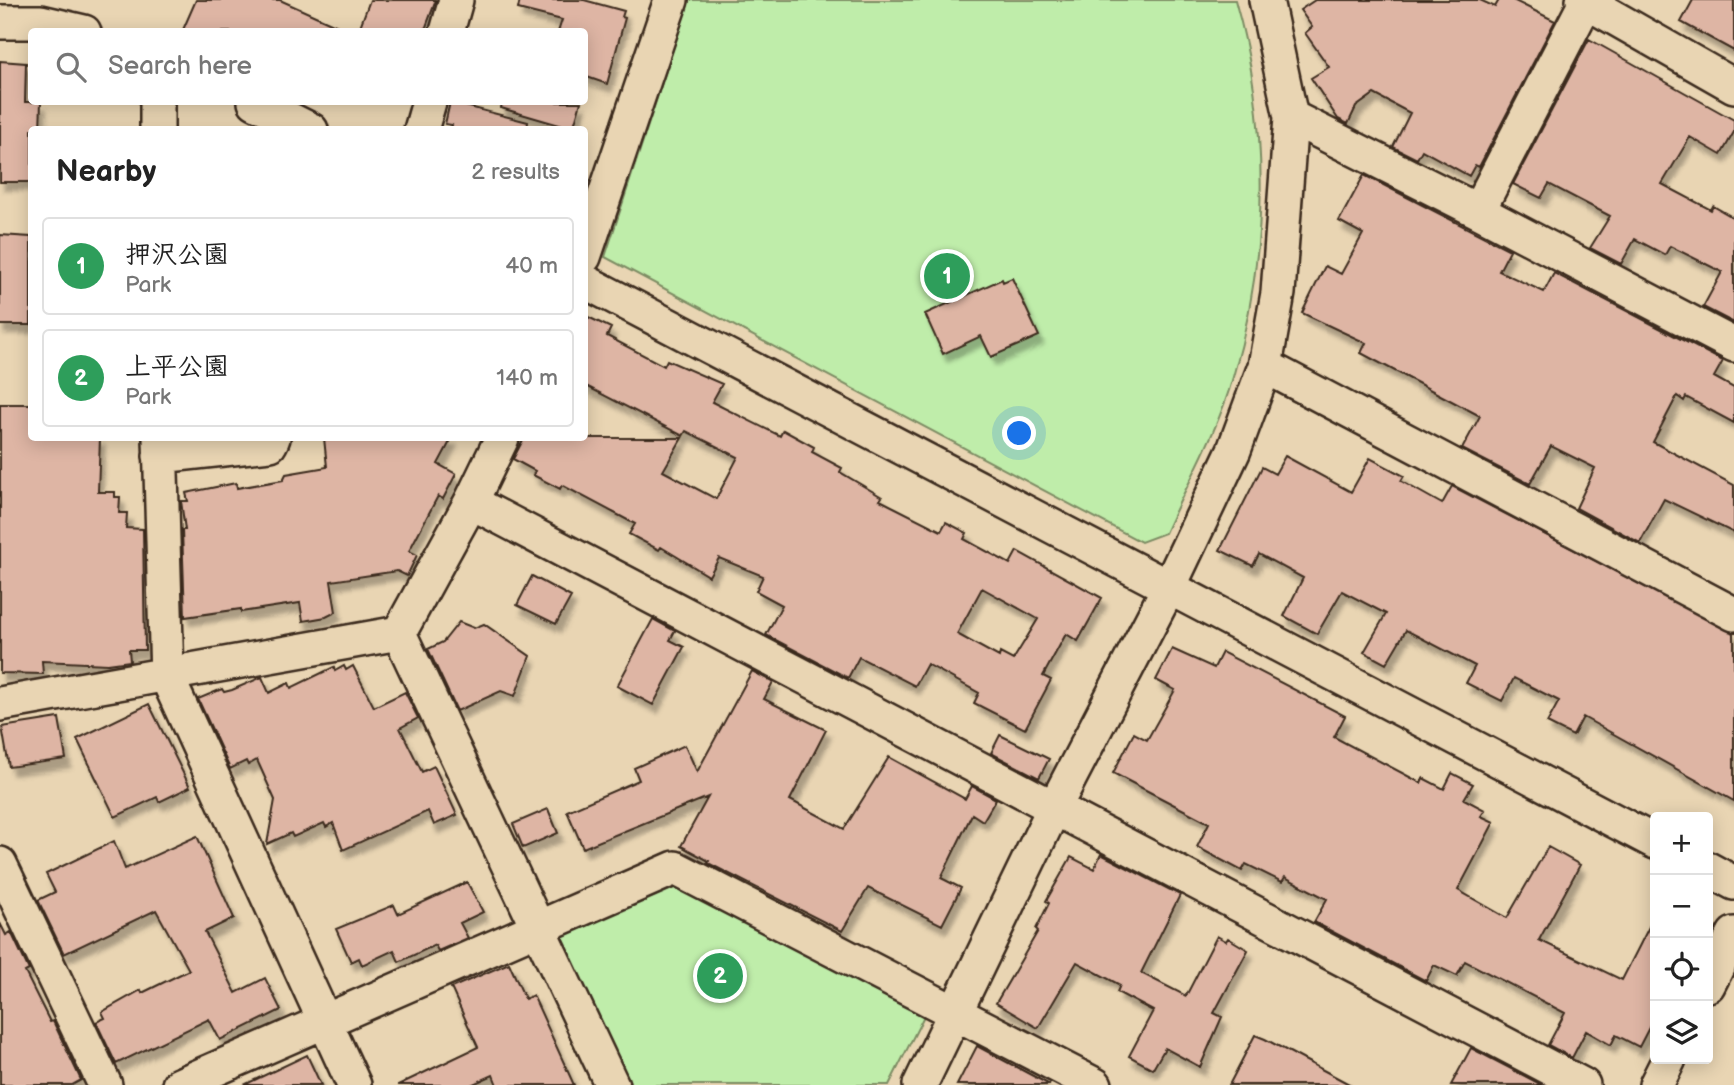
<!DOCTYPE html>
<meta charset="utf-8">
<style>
:root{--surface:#fff;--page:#f2f2f2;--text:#222;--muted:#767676;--line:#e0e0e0;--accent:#d1495b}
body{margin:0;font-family:"Balsamiq Sans","Klee One",sans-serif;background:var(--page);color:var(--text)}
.controls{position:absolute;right:21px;bottom:21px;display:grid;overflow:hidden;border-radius:7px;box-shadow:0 4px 18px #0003}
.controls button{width:63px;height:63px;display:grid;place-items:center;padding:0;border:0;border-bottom:2px solid var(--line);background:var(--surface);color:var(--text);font:35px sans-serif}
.you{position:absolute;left:1020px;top:434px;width:24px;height:24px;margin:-18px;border:5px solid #fff;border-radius:50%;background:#1a73e8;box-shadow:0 0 0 10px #1a73e833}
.badge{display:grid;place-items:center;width:46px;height:46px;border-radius:50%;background:var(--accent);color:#fff;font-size:23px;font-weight:700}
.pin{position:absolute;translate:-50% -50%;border:4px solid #fff;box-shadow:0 2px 7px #0006}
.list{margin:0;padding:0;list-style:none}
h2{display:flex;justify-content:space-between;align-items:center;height:91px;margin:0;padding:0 28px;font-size:30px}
h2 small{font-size:23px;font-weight:400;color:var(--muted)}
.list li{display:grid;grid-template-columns:46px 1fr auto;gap:21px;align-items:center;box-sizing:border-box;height:98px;margin:0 14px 14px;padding:0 14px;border:2px solid var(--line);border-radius:7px}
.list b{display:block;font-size:26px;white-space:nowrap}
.list p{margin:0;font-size:23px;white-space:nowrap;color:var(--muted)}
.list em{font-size:23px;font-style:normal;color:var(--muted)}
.icon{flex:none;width:38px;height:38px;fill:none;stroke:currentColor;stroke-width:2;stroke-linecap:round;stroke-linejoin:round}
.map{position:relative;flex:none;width:1734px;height:1085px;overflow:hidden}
.search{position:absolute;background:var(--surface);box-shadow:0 4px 18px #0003;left:28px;top:28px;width:560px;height:77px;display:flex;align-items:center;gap:18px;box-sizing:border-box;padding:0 24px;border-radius:7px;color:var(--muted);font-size:26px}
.panel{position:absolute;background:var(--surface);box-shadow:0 4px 18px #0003;left:28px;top:126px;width:560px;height:315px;border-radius:7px}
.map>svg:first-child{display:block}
.green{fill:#bfedaa;stroke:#7d8c64;stroke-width:2}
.building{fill:#deb5a4;stroke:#3b2a1e;stroke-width:2;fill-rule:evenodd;filter:url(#shadow)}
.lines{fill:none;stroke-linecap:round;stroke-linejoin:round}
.minor-casing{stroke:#3b2a1e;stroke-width:38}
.minor{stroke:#e9d5b3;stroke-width:33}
</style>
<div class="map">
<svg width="1734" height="1085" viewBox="0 0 1734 1085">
<defs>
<filter id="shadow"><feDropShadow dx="4.5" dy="8" stdDeviation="2" flood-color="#0004"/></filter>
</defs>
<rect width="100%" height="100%" fill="#e9d5b3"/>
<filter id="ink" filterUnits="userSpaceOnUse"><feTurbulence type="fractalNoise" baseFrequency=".0143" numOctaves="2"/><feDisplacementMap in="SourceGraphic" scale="14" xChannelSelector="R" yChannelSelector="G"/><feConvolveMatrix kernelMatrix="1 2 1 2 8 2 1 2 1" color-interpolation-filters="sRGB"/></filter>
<g filter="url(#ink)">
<path class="green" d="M 689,0 L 1235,0 C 1270,122 1269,255 1233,377 C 1218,431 1188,482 1165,533 L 1141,542 L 605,257 Z
M 677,882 L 927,1010 L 889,1085 L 629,1085 L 560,941 L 565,931 Z"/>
<path class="building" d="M 196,0 L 280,0 L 351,32 L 182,32 Z
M 370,0 L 436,0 L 424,32 L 358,32 Z
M 520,0 L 584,0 L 624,11 L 622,17 L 625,18 L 607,84 L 584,76 L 584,32 L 558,32 L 562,20 L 518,9 Z
M 1315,0 L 1480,0 L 1495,7 L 1499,0 L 1513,0 L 1555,21 L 1479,167 L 1475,165 L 1469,176 L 1422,150 L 1417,159 L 1393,147 L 1410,113 L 1374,94 L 1356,107 L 1348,124 L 1338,119 L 1311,78 L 1329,67 L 1305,33 L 1312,27 L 1300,10 Z
M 1693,0 L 1734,0 L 1734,51 L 1681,22 Z
M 1589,39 L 1734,120 L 1734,132 L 1721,155 L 1690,137 L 1662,184 L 1711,210 L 1713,206 L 1734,218 L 1734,323 L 1703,307 L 1722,272 L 1670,246 L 1665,255 L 1635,239 L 1621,264 L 1590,248 L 1610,216 L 1549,184 L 1541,198 L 1513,184 Z
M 0,61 L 26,63 L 25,102 L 41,102 L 40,130 L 32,130 L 32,182 L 0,182 Z
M 450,102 L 528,122 L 527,130 L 451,130 L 452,125 L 445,124 Z
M 502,102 L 581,102 L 573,129 L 501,108 Z
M 1364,175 L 1510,250 L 1499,271 L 1544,292 L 1554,273 L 1723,361 L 1714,377 L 1734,388 L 1734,423 L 1686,397 L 1684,401 L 1677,396 L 1653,442 L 1734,485 L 1734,533 L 1664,499 L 1640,543 L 1576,508 L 1595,468 L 1551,446 L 1530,484 L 1462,449 L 1480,416 L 1361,353 L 1366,343 L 1302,313 L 1325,266 L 1341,274 L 1363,234 L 1339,221 Z
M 0,235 L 31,237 L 31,325 L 0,325 Z
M 1012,278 L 1039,336 L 991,357 L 981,336 L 943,354 L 925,314 L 1002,279 L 1003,282 Z
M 584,315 L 611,328 L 607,336 L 664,366 L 667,360 L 722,384 L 712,402 L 780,436 L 783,430 L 814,447 L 812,452 L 842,468 L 840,472 L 882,497 L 880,500 L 941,531 L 946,522 L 967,533 L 964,539 L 1010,564 L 1017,551 L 1102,598 L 1078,641 L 1066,634 L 1043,676 L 1051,680 L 1025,729 L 974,703 L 979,693 L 927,664 L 915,686 L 859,657 L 848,678 L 766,635 L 782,605 L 756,591 L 763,576 L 719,558 L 709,576 L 661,547 L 659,550 L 629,534 L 635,524 L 562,485 L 560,489 L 533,475 L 535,471 L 513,459 L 524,438 L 682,438 L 663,471 L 716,499 L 738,457 L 686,431 L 683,436 L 584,385 ZM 982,588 L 1038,619 L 1013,660 L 1000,653 L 999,657 L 957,634 Z
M 0,404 L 32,404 L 32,438 L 100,438 L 98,492 L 115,492 L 115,497 L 120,497 L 119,513 L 127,513 L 126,528 L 143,529 L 145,650 L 129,650 L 130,661 L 108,664 L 42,661 L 43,674 L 0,673 Z
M 324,438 L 452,438 L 438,464 L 456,474 L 443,499 L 438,496 L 409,551 L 417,555 L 407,576 L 397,571 L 331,581 L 336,612 L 326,617 L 303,621 L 300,603 L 241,612 L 241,609 L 185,617 L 182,530 L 185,530 L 181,501 L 188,501 L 186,493 L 236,483 L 237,488 L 283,480 L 286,474 L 327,467 Z
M 1285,456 L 1351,492 L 1370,458 L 1404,476 L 1401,481 L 1442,504 L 1452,486 L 1734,633 L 1734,801 L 1583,717 L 1573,736 L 1547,723 L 1559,701 L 1514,678 L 1502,701 L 1466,683 L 1475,666 L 1406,630 L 1386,664 L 1364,652 L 1386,614 L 1342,591 L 1317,634 L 1284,616 L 1303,578 L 1259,554 L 1253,566 L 1220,550 L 1262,467 L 1275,474 Z
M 532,576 L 571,597 L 556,624 L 517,605 Z
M 653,619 L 675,631 L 670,640 L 684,647 L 653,705 L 617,686 Z
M 459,622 L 474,628 L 484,624 L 530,656 L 515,696 L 501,691 L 457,711 L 428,649 L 443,642 Z
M 1172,649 L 1214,668 L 1222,652 L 1345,716 L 1334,737 L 1421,783 L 1423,778 L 1444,789 L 1452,773 L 1473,784 L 1464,799 L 1485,810 L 1481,816 L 1494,822 L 1458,890 L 1507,918 L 1548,847 L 1580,865 L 1539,940 L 1622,980 L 1655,915 L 1655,1016 L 1639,1047 L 1616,1035 L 1611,1045 L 1586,1031 L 1572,1058 L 1548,1045 L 1565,1013 L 1465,961 L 1457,976 L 1434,965 L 1426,981 L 1314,922 L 1327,899 L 1285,877 L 1282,882 L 1246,864 L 1242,871 L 1197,847 L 1209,823 L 1113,773 L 1134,733 L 1147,740 L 1175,690 L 1156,680 Z
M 344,666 L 346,670 L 353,666 L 374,707 L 405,692 L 418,718 L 400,728 L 422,772 L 434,766 L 457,815 L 434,825 L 428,811 L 343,850 L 333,823 L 326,827 L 324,823 L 293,837 L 291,833 L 267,844 L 275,800 L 257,760 L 248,765 L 246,761 L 230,769 L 198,699 L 222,689 L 224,692 L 232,690 L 262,677 L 269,693 L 289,683 L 291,688 L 334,667 L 335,671 Z
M 752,671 L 773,682 L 764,699 L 826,730 L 790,800 L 844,829 L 889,757 L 965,799 L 972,786 L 996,799 L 983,821 L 972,814 L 941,878 L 961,888 L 942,925 L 868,888 L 842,931 L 708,863 L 709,861 L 681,846 L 708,797 L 583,848 L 567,811 L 639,780 L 634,768 L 685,745 L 697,772 Z
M 149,704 L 190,787 L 159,802 L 157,797 L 115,817 L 77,739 Z
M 59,718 L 66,759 L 9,767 L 2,727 Z
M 1000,735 L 1049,759 L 1039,778 L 991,753 Z
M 548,809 L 558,833 L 523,848 L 513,824 Z
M 197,836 L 234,918 L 205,932 L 236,993 L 265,978 L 281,1010 L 220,1040 L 209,1019 L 116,1064 L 96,1022 L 105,1018 L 102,1012 L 141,990 L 142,993 L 189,970 L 156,910 L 64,954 L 38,900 L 55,892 L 46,874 L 114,841 L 125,869 Z
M 1101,854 L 1180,895 L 1141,973 L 1186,996 L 1217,936 L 1226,941 L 1228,938 L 1248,950 L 1214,1013 L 1222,1017 L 1200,1067 L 1165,1048 L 1153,1069 L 1129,1056 L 1153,1011 L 1117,992 L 1120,985 L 1077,962 L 1038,1028 L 996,1003 L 1038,931 L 1036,929 L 1049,903 L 1046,901 L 1071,857 L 1094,869 Z
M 467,882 L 483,912 L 460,923 L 468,938 L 438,951 L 435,945 L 399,962 L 394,950 L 362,965 L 359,958 L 351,962 L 336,929 L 394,905 L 398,914 Z
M 0,923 L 6,935 L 11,932 L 29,970 L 25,972 L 50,1022 L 53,1021 L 81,1080 L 72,1085 L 0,1085 Z
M 509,963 L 525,999 L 533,995 L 574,1085 L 497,1085 L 493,1075 L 471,1085 L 398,1085 L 478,1047 L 451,988 Z
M 1255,1035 L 1265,1039 L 1351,1085 L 1229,1085 Z
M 977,1046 L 1003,1060 L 1050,1085 L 957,1085 Z
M 1471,1048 L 1542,1085 L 1451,1085 Z
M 307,1055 L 321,1085 L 244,1085 Z"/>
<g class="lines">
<g class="minor-casing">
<path id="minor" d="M 1583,0 L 1734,86
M 0,22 L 41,22 L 84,32
M 447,32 L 456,0
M 157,102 L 157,130
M 255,102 L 311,130
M 1291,117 L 1478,211 L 1734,345
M 421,130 L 429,102
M 1478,211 L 1587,0
M 584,257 L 671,0
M 584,281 L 1655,842
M 1265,366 L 1734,614
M 160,438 L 167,677 L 354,1085
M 160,456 L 270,444 L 273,438
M 471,502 L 1583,1085
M 399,633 L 612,1085
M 0,704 L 399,633 L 471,502 L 502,438
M 0,864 L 105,1085
M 1708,869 L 1734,883
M 1708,985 L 1734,934
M 179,1085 L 675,868 L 1095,1085
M 920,1085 L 1054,808 L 1169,587 L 1234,450 L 1265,366 L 1278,293 L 1291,117 L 1266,0
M 1656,1085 L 1669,1059"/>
</g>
<use href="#minor" class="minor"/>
</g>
</g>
</svg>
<div class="controls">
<button>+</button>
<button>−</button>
<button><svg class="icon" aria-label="locate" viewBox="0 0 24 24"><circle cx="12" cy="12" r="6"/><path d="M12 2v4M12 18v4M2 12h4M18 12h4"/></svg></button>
<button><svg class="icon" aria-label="layers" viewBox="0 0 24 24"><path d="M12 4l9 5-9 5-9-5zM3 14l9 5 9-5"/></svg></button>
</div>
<div class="you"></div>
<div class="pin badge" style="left:947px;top:276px;background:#2e9e5b">1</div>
<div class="pin badge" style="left:720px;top:976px;background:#2e9e5b">2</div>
<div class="search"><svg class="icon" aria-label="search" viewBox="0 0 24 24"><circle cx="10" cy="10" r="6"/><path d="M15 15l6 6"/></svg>Search here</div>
<section class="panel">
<h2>Nearby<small>2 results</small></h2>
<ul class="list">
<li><span class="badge" style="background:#2e9e5b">1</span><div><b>押沢公園</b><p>Park</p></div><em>40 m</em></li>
<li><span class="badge" style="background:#2e9e5b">2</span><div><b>上平公園</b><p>Park</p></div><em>140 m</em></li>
</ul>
</section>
</div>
